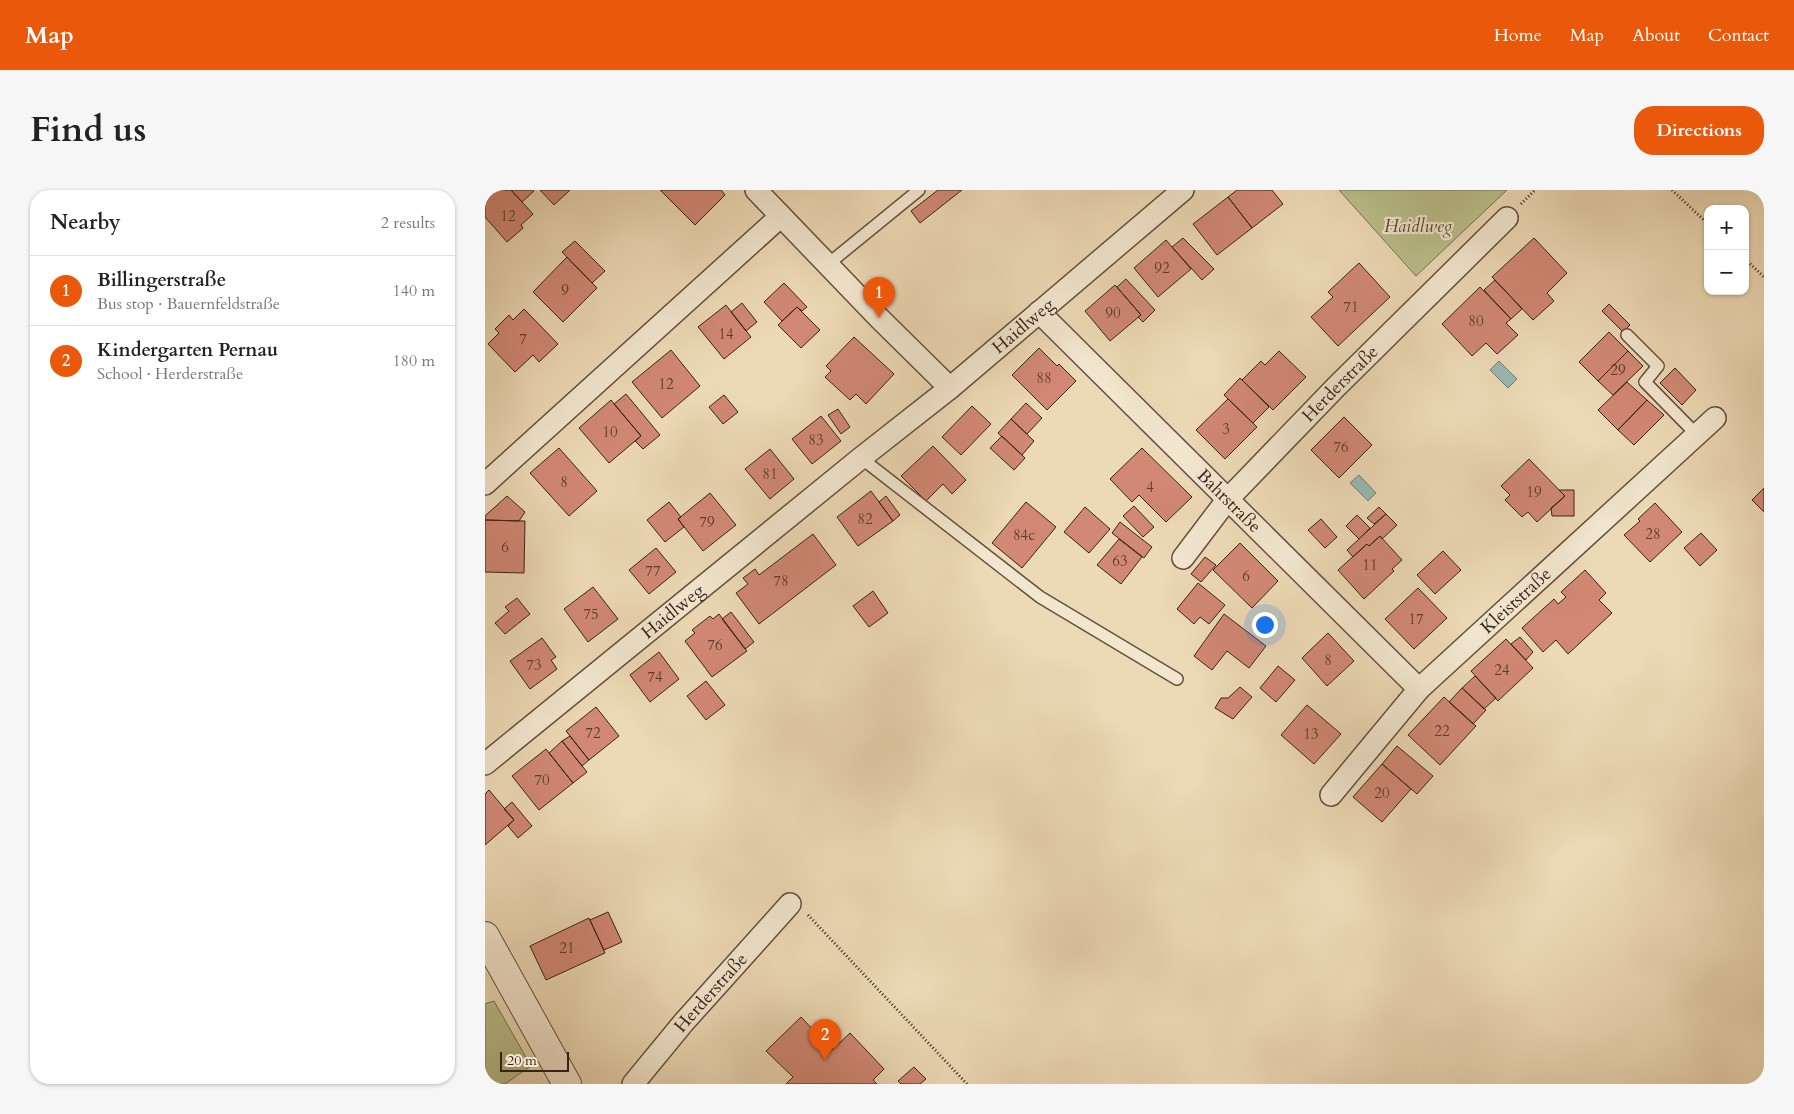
<!DOCTYPE html>
<meta charset="utf-8">
<style>
:root{--surface:#fff;--page:#f6f6f6;--text:#222;--muted:#767676;--line:#e0e0e0;--accent:#ea580c}
body{margin:0;font-family:Cardo,serif;background:var(--page);color:var(--text)}
.controls{position:absolute;right:15px;top:15px;display:grid;overflow:hidden;border-radius:10px;box-shadow:0 1px 4px #0004}
.controls button{width:45px;height:45px;display:grid;place-items:center;padding:0;border:0;border-bottom:1px solid var(--line);background:var(--surface);color:var(--text);font:25px sans-serif}
.scale{position:absolute;left:15px;bottom:12px;width:69px;box-sizing:border-box;padding-left:5px;border:2px solid #382317;border-top:0;font-size:14px;line-height:18px;white-space:nowrap;color:#382317;-webkit-text-stroke:4px #f3e6cf;paint-order:stroke}
.you{position:absolute;left:779px;top:434px;width:18px;height:18px;margin:-12px;border:4px solid #fff;border-radius:50%;background:#1a73e8;box-shadow:0 0 0 8px #1a73e833}
.badge{display:grid;place-items:center;width:32px;height:32px;border-radius:50%;background:var(--accent);color:#fff;font-size:16px;font-weight:700}
.pin{position:absolute;translate:-50% -41px;filter:drop-shadow(0 1px 2px #0008)}
.pin::after{content:'';position:absolute;top:26px;width:18px;height:15px;background:inherit;clip-path:polygon(0 0,100% 0,50% 100%)}
.list{margin:0;padding:0;list-style:none}
h2{display:flex;justify-content:space-between;align-items:center;height:65px;margin:0;padding:0 20px;font-size:21px}
h2 small{font-size:16px;font-weight:400;color:var(--muted)}
.list li{display:grid;grid-template-columns:32px 1fr auto;gap:15px;align-items:center;box-sizing:border-box;height:70px;padding:0 20px;border-top:1px solid var(--line)}
.list b{display:block;font-size:19px;white-space:nowrap}
.list p{margin:0;font-size:16px;white-space:nowrap;color:var(--muted)}
.list em{font-size:16px;font-style:normal;color:var(--muted)}
.map{position:relative;flex:none;width:1279px;height:894px;overflow:hidden;border-radius:20px}
header{display:flex;align-items:center;gap:30px;box-sizing:border-box;height:70px;padding:0 25px;background:var(--accent);color:#fff}
header strong{font-size:24px}
nav{display:flex;gap:28px;margin-inline-start:auto;font-size:18px}
.intro{display:flex;align-items:center;justify-content:space-between;box-sizing:border-box;height:120px;padding:0 30px}
h1{margin:0;font-size:35px}
.button{padding:12px 22px;border-radius:20px;background:var(--accent);color:#fff;font-size:18px;font-weight:700}
main{display:flex;gap:30px;padding:0 30px}
aside{flex:1;background:var(--surface);border-radius:20px;box-shadow:0 1px 4px #0004}
.map>svg:first-child{display:block}
.green{fill:#babf8c;stroke:#797152}
.water{fill:#99b9b3;stroke:#727d75}
.building{fill:#d18874;stroke:#382317}
.lines{fill:none;stroke-linecap:round;stroke-linejoin:round}
.service-casing{stroke:#65503e;stroke-width:14}
.minor-casing{stroke:#65503e;stroke-width:24}
.tertiary-casing{stroke:#65503e;stroke-width:30}
.path{stroke:#382317;stroke-width:3;stroke-dasharray:1 2.5;stroke-linecap:butt}
.service{stroke:#f3e6cf;stroke-width:11}
.minor{stroke:#f3e6cf;stroke-width:21}
.tertiary{stroke:#f3e6cf;stroke-width:28}
.labels{text-anchor:middle;stroke-width:4.5;stroke-linejoin:round;paint-order:stroke}
.number-label{font-size:15px;fill:#5e3c2e}
.park-label{font-size:18px;font-style:italic;fill:#584a34;stroke:#f3e6cf}
.street-label{font-size:18px;fill:#382317;stroke:#f3e6cf}
</style>
<header>
<strong>Map</strong>
<nav><a>Home</a><a>Map</a><a>About</a><a>Contact</a></nav>
</header>
<div class="intro"><h1>Find us</h1><a class="button">Directions</a></div>
<main>
<aside>
<h2>Nearby<small>2 results</small></h2>
<ul class="list">
<li><span class="badge">1</span><div><b>Billingerstraße</b><p>Bus stop · Bauernfeldstraße</p></div><em>140 m</em></li>
<li><span class="badge">2</span><div><b>Kindergarten Pernau</b><p>School · Herderstraße</p></div><em>180 m</em></li>
</ul>
</aside>
<div class="map">
<svg width="1279" height="894" viewBox="0 0 1279 894">
<rect width="100%" height="100%" fill="#ecd9b5"/>
<filter id="stains"><feTurbulence type="fractalNoise" baseFrequency=".004" numOctaves="4"/><feColorMatrix values="0 0 0 0 .2 0 0 0 0 .09 0 0 0 0 .02 0 0 0 .5 -.17"/></filter>
<radialGradient id="worn" r=".72"><stop offset=".6" stop-color="#630" stop-opacity="0"/><stop offset="1" stop-color="#630" stop-opacity=".3"/></radialGradient>
<path class="green" d="M 854,0 L 1022,0 L 931,86 Z
M 9,811 L 46,876 L 20,894 L 0,894 L 0,814 Z"/>
<path class="water" d="M 1014,171 L 1032,189 L 1023,198 L 1005,180 Z
M 874,285 L 891,303 L 883,311 L 865,293 Z"/>
<path class="building" d="M 9,0 L 26,0 L 48,24 L 36,35 L 38,38 L 22,52 L 0,27 L 0,12 L 2,11 L 0,8 Z
M 26,0 L 47,0 L 49,1 L 37,12 Z
M 55,0 L 85,0 L 69,15 Z
M 175,0 L 236,0 L 240,5 L 210,35 Z
M 453,0 L 477,0 L 435,33 L 426,21 Z
M 752,0 L 787,0 L 798,14 L 767,38 L 743,7 Z
M 743,7 L 767,38 L 732,65 L 708,34 Z
M 698,48 L 729,79 L 717,90 L 687,57 Z
M 1049,48 L 1082,83 L 1062,103 L 1069,111 L 1048,130 L 1007,87 Z
M 681,50 L 706,79 L 673,107 L 649,78 Z
M 90,51 L 120,81 L 107,93 L 77,62 Z
M 82,67 L 112,98 L 78,132 L 48,102 Z
M 874,73 L 905,107 L 853,156 L 826,127 L 848,107 L 843,102 Z
M 641,89 L 670,120 L 658,132 L 653,127 L 656,125 L 632,97 Z
M 1010,90 L 1037,119 L 1026,129 L 999,100 Z
M 299,93 L 322,117 L 317,121 L 312,117 L 297,131 L 279,112 Z
M 630,95 L 656,125 L 625,151 L 600,121 Z
M 995,97 L 1026,129 L 1021,133 L 1033,145 L 1012,164 L 1001,153 L 987,166 L 957,134 Z
M 257,113 L 272,132 L 261,141 L 246,122 Z
M 1124,114 L 1145,135 L 1138,142 L 1117,121 Z
M 241,115 L 266,147 L 239,169 L 213,137 Z
M 312,117 L 335,140 L 316,158 L 293,135 Z
M 39,119 L 73,154 L 54,172 L 48,165 L 30,182 L 3,154 L 14,143 L 10,139 L 24,125 L 28,130 Z
M 1124,142 L 1143,161 L 1113,191 L 1094,172 Z
M 369,147 L 409,184 L 381,214 L 371,204 L 365,210 L 340,187 L 346,181 L 341,176 Z
M 554,158 L 572,176 L 574,174 L 591,191 L 562,220 L 527,185 Z
M 186,160 L 215,196 L 177,228 L 147,192 Z
M 794,161 L 821,187 L 788,220 L 757,190 L 776,171 L 780,175 Z
M 1143,161 L 1158,176 L 1128,205 L 1113,191 Z
M 1190,178 L 1211,200 L 1197,215 L 1175,193 Z
M 755,188 L 784,217 L 768,233 L 739,205 Z
M 1142,192 L 1162,210 L 1133,240 L 1113,220 Z
M 141,204 L 175,245 L 158,259 L 150,251 L 156,246 L 129,214 Z
M 239,205 L 253,222 L 238,234 L 224,217 Z
M 743,209 L 772,237 L 740,269 L 711,240 Z
M 126,210 L 156,246 L 124,273 L 94,238 Z
M 1162,210 L 1179,225 L 1149,255 L 1133,240 Z
M 541,213 L 557,228 L 542,244 L 526,229 Z
M 487,216 L 506,234 L 476,265 L 457,247 Z
M 353,219 L 365,237 L 356,244 L 343,225 Z
M 336,226 L 356,251 L 327,274 L 307,249 Z
M 859,227 L 887,255 L 854,288 L 826,260 Z
M 526,229 L 549,251 L 537,265 L 513,243 Z
M 517,246 L 540,268 L 529,280 L 505,258 Z
M 448,256 L 481,290 L 467,304 L 458,294 L 441,311 L 416,286 Z
M 74,258 L 112,301 L 84,326 L 45,283 Z
M 657,258 L 707,307 L 681,332 L 654,305 L 647,312 L 625,289 Z
M 285,259 L 309,289 L 285,309 L 260,279 Z
M 1044,269 L 1080,306 L 1052,332 L 1043,322 L 1037,327 L 1020,310 L 1025,305 L 1016,296 Z
M 1279,298 L 1279,322 L 1267,310 Z
M 1074,300 L 1089,300 L 1089,326 L 1067,326 L 1066,318 L 1080,306 Z
M 386,301 L 408,331 L 373,356 L 352,327 Z
M 225,303 L 251,335 L 218,361 L 193,329 Z
M 22,306 L 40,322 L 34,331 L 0,330 L 0,326 Z
M 401,306 L 415,325 L 408,331 L 394,312 Z
M 184,312 L 196,327 L 193,329 L 199,337 L 180,352 L 162,330 Z
M 541,312 L 571,337 L 537,378 L 507,353 Z
M 1170,313 L 1197,342 L 1165,372 L 1139,345 L 1155,331 L 1153,329 Z
M 649,316 L 669,337 L 658,347 L 638,326 Z
M 600,317 L 625,339 L 604,363 L 579,342 Z
M 894,317 L 901,324 L 889,334 L 882,328 Z
M 901,324 L 912,335 L 897,349 L 895,346 L 884,356 L 882,354 L 868,367 L 862,360 Z
M 872,325 L 885,338 L 874,349 L 861,336 Z
M 836,329 L 852,347 L 840,358 L 823,340 Z
M 0,330 L 40,331 L 39,383 L 0,382 Z
M 635,332 L 667,357 L 659,368 L 627,343 Z
M 1216,343 L 1232,360 L 1215,376 L 1199,358 Z
M 328,344 L 351,375 L 274,434 L 251,403 L 263,394 L 258,388 L 270,379 L 274,385 Z
M 895,346 L 917,370 L 907,379 L 909,381 L 879,409 L 853,380 L 882,354 L 884,356 Z
M 634,349 L 657,367 L 636,394 L 612,375 Z
M 755,353 L 793,391 L 767,418 L 728,380 Z
M 171,358 L 191,382 L 164,404 L 144,380 Z
M 958,361 L 976,380 L 950,404 L 932,385 Z
M 720,367 L 731,375 L 716,392 L 706,384 Z
M 1100,380 L 1121,403 L 1114,410 L 1127,423 L 1083,464 L 1071,450 L 1058,462 L 1037,438 L 1069,409 L 1073,414 L 1081,407 L 1076,402 Z
M 713,393 L 740,415 L 724,434 L 715,427 L 709,434 L 692,419 Z
M 108,397 L 133,429 L 103,452 L 79,419 Z
M 933,398 L 962,428 L 929,459 L 900,429 Z
M 388,401 L 403,423 L 384,437 L 368,416 Z
M 32,408 L 45,424 L 20,444 L 10,433 L 24,421 L 20,417 Z
M 246,422 L 269,452 L 260,459 L 237,429 Z
M 234,424 L 262,461 L 227,487 L 200,451 L 210,443 L 207,440 L 225,426 L 228,429 Z
M 739,424 L 781,456 L 764,478 L 742,461 L 727,480 L 709,466 Z
M 843,443 L 869,471 L 842,496 L 817,468 Z
M 1035,447 L 1048,462 L 1041,470 L 1026,454 Z
M 57,448 L 71,467 L 66,470 L 72,479 L 45,499 L 25,471 Z
M 1021,449 L 1048,478 L 1013,511 L 986,481 Z
M 174,462 L 194,489 L 165,512 L 145,485 Z
M 793,476 L 810,490 L 791,512 L 775,498 Z
M 990,486 L 1011,508 L 999,519 L 977,498 Z
M 221,491 L 240,515 L 221,530 L 202,506 Z
M 755,497 L 767,507 L 748,529 L 730,518 L 736,508 L 743,508 Z
M 977,498 L 1001,520 L 988,534 L 964,512 Z
M 959,507 L 991,536 L 955,575 L 923,545 Z
M 822,515 L 856,544 L 829,574 L 796,545 Z
M 111,517 L 134,546 L 104,570 L 81,541 Z
M 85,546 L 104,570 L 97,576 L 77,551 Z
M 77,551 L 102,582 L 88,593 L 64,563 Z
M 912,556 L 948,586 L 932,604 L 897,574 Z
M 61,559 L 88,593 L 54,620 L 27,586 Z
M 897,574 L 926,599 L 897,632 L 868,607 Z
M 4,600 L 29,630 L 0,655 L 0,604 Z
M 27,612 L 47,636 L 33,648 L 23,636 L 29,630 L 19,619 Z
M 123,722 L 137,752 L 119,760 L 105,730 Z
M 104,728 L 120,763 L 61,790 L 45,756 Z
M 316,827 L 347,860 L 365,843 L 399,879 L 388,890 L 392,894 L 301,894 L 308,887 L 281,861 Z
M 429,877 L 441,889 L 435,894 L 416,894 L 413,891 Z"/>
<g class="lines">
<g class="service-casing">
<path id="service" d="M 342,75 L 434,0
M 1142,145 L 1173,176 L 1160,192 L 1212,245
M 376,268 L 555,407 L 692,489"/>
</g>
<g class="minor-casing">
<g id="minor">
<path d="M 271,0 L 394,128 L 465,198"/>
<path id="s1" d="M 554,122 L 934,499"/>
<path d="M 0,294 L 296,26"/>
<path id="s2" d="M 698,368 L 742,310 L 851,197 L 1022,28"/>
<path id="s3" d="M 0,574 L 376,268 L 465,198 L 698,0"/>
<path id="s4" d="M 846,605 L 934,499 L 1230,228"/>
<path id="s5" d="M 148,894 L 199,832 L 305,714"/>
</g>
</g>
<g class="tertiary-casing">
<path id="tertiary" d="M 0,746 L 82,894"/>
</g>
<path class="path" d="M 1187,0 L 1223,34
M 1036,14 L 1050,0
M 1260,69 L 1279,87
M 323,725 L 482,894"/>
<use href="#service" class="service"/>
<use href="#minor" class="minor"/>
<use href="#tertiary" class="tertiary"/>
</g>
<g class="labels">
<g class="number-label">
<text x="23" y="31">12</text>
<text x="677" y="83">92</text>
<text x="80" y="105">9</text>
<text x="866" y="122">71</text>
<text x="628" y="128">90</text>
<text x="991" y="136">80</text>
<text x="241" y="149">14</text>
<text x="38" y="154">7</text>
<text x="1133" y="185">29</text>
<text x="559" y="193">88</text>
<text x="181" y="199">12</text>
<text x="741" y="244">3</text>
<text x="125" y="247">10</text>
<text x="331" y="255">83</text>
<text x="856" y="262">76</text>
<text x="285" y="289">81</text>
<text x="79" y="297">8</text>
<text x="665" y="302">4</text>
<text x="1049" y="307">19</text>
<text x="380" y="334">82</text>
<text x="222" y="337">79</text>
<text x="1168" y="349">28</text>
<text x="539" y="350">84c</text>
<text x="20" y="362">6</text>
<text x="635" y="376">63</text>
<text x="885" y="380">11</text>
<text x="168" y="386">77</text>
<text x="761" y="391">6</text>
<text x="296" y="396">78</text>
<text x="106" y="429">75</text>
<text x="931" y="434">17</text>
<text x="230" y="460">76</text>
<text x="843" y="475">8</text>
<text x="49" y="480">73</text>
<text x="1017" y="485">24</text>
<text x="170" y="492">74</text>
<text x="957" y="546">22</text>
<text x="108" y="548">72</text>
<text x="826" y="549">13</text>
<text x="57" y="595">70</text>
<text x="897" y="608">20</text>
<text x="82" y="763">21</text>
</g>
<g class="park-label">
<text x="933" y="42">Haidlweg</text>
</g>
<g class="street-label">
<text dy="6" stroke="none"><textPath href="#s3" startOffset="694">Haidlweg</textPath></text>
<text dy="6" stroke="none"><textPath href="#s2" startOffset="235">Herderstraße</textPath></text>
<text dy="6" stroke="none"><textPath href="#s1" startOffset="268">Bahrstraße</textPath></text>
<text dy="6" stroke="none"><textPath href="#s4" startOffset="269">Kleiststraße</textPath></text>
<text dy="6" stroke="none"><textPath href="#s3" startOffset="242">Haidlweg</textPath></text>
<text dy="6" stroke="none"><textPath href="#s5" startOffset="120">Herderstraße</textPath></text>
</g>
</g>
<rect width="100%" height="100%" filter="url(#stains)"/>
<rect width="100%" height="100%" fill="url(#worn)"/>
</svg>
<div class="controls">
<button>+</button>
<button>−</button>
</div>
<div class="scale">20 m</div>
<div class="you"></div>
<div class="pin badge" style="left:394px;top:128px">1</div>
<div class="pin badge" style="left:340px;top:870px">2</div>
</div>
</main>
